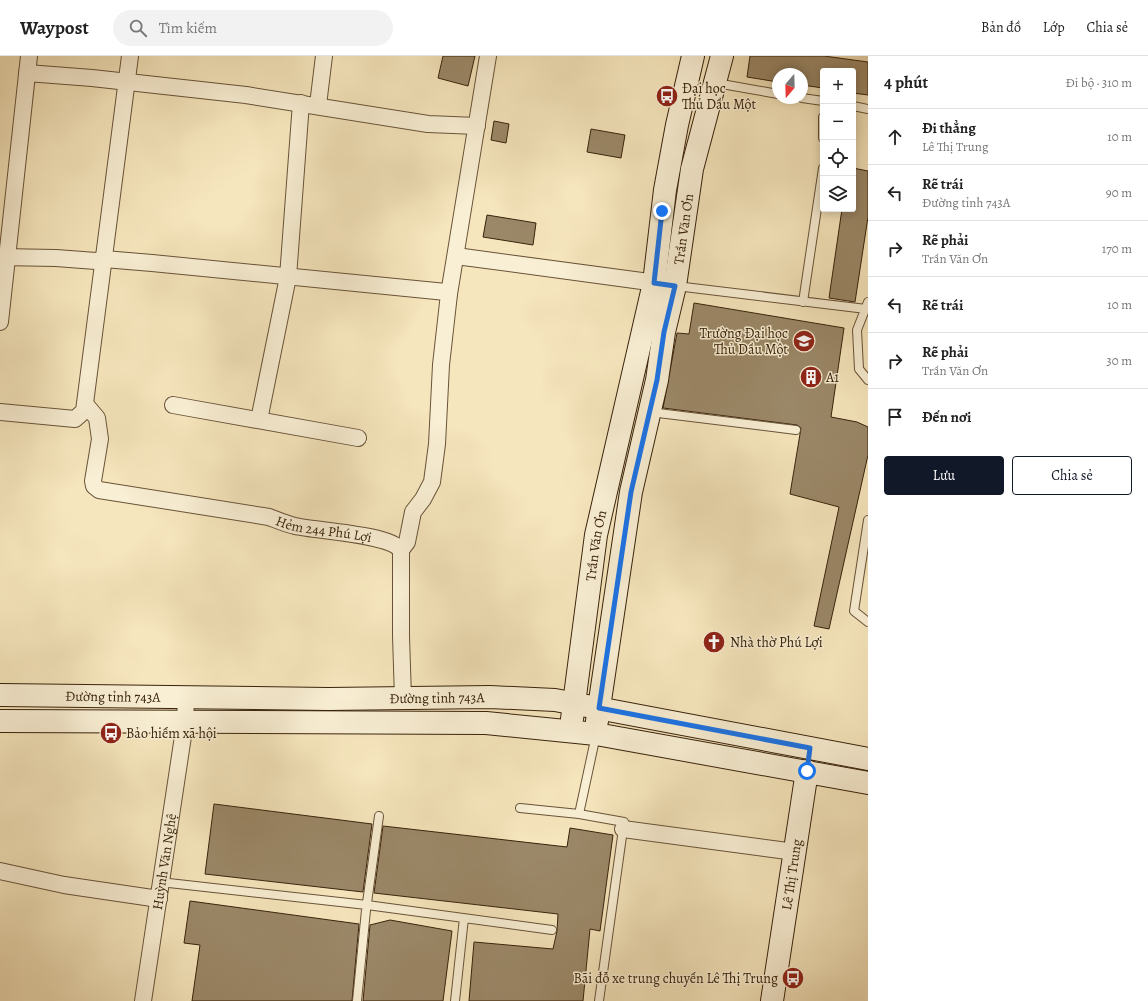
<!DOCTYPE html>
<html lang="vi">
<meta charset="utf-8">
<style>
:root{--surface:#fff;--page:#f2f2f2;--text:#222;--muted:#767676;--line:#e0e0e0;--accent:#111827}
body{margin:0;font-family:Alegreya,serif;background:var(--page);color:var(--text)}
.controls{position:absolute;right:12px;top:12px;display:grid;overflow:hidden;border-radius:4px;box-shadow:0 2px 10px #0003}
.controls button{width:36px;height:36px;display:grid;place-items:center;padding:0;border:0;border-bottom:1px solid var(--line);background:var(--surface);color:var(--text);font:20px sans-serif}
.compass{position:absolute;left:772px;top:12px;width:36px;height:36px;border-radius:50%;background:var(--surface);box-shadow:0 2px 10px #0003;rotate:199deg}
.stop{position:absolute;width:12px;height:12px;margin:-9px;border:3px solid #1a73e8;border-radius:50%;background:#fff}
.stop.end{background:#1a73e8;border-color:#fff;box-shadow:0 1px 4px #0008}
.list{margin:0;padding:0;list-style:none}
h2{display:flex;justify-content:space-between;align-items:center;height:52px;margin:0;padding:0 16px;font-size:17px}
h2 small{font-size:13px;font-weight:400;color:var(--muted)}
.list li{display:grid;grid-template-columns:26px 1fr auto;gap:12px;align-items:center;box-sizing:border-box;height:56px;padding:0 16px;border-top:1px solid var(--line)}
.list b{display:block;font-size:15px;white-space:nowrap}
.list p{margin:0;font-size:13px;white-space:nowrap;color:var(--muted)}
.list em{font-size:13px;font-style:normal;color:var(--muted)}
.actions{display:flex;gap:8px;padding:12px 16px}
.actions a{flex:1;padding:9px 0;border:1px solid var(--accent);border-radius:4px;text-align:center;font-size:14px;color:var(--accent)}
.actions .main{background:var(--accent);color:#fff}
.icon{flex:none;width:22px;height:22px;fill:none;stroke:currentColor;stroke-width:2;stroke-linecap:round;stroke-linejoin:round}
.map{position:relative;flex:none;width:868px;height:945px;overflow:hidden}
header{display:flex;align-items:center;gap:24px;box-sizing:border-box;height:56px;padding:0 20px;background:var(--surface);border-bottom:1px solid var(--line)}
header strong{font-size:19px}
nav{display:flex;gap:22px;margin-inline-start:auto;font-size:14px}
.search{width:280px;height:36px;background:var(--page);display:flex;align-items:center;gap:10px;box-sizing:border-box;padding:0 14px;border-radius:22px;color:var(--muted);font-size:15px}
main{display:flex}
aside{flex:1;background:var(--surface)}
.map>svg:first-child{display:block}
.building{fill:#9b8868;stroke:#38220b}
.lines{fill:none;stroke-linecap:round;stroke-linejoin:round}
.lane-casing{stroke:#685338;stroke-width:10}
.street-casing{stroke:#685338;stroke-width:18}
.secondary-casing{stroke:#38220b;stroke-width:24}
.lane{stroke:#f9efd4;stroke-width:8}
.street{stroke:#f9efd4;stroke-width:16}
.secondary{stroke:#f9efd4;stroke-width:22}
.route{stroke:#1a73e8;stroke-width:5}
.labels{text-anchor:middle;stroke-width:3;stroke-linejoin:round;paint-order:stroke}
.poi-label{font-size:14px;fill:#38220b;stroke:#f9efd4;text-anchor:start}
.street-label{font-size:14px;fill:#38220b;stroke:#f9efd4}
</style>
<header>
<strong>Waypost</strong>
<div class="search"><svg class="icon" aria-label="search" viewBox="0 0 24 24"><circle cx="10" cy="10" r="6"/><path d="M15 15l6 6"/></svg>Tìm kiếm</div>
<nav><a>Bản đồ</a><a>Lớp</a><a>Chia sẻ</a></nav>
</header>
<main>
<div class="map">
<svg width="868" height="945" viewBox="0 0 868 945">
<rect width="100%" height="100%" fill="#f6e6bd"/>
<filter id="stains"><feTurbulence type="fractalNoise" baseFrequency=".005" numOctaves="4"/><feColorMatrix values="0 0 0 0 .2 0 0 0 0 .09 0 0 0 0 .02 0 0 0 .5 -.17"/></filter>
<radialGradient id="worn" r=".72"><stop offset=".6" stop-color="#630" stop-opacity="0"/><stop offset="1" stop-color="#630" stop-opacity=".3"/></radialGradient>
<path class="building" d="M 443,0 L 475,0 L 468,30 L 438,22 Z
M 750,0 L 824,0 L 868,6 L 868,39 L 853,37 L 853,15 L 823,15 L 823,32 L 802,29 L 802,18 L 778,18 L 778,26 L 747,21 Z
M 494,65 L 509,68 L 506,87 L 491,84 Z
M 591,73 L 625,79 L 621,102 L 587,96 Z
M 853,112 L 868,115 L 868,161 L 855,246 L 829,242 L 842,153 L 853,153 Z
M 487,159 L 536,167 L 533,189 L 483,181 Z
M 694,247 L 844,272 L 831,361 L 857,366 L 868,371 L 868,399 L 829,573 L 814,570 L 839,451 L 790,438 L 801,372 L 797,369 L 663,352 L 677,277 L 689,278 Z
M 214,748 L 372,768 L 363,836 L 205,818 Z
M 383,770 L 567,791 L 570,772 L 613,779 L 600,875 L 590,873 L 583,945 L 469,945 L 474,886 L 553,893 L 557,875 L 558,858 L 374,837 Z
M 190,845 L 359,868 L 352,945 L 192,945 L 200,889 L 184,887 Z
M 390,864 L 452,875 L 443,945 L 363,945 L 370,869 Z"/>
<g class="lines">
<g class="lane-casing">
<path id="lane" d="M 716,27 L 778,38
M 802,42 L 823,45
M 853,50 L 868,53
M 823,61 L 823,82
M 676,230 L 866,253
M 803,246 L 823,112
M 868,246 L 857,274 L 859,313 L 868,324
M 650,356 L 796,374
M 868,464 L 854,555 L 868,566
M 520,752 L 579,758 L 624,766 L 599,945
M 579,758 L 596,679
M 160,826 L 367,849 L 552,874
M 357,945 L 366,854 L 379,760
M 455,945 L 464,862"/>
</g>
<g class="street-casing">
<g id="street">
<path d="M 27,17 L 92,22 L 246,39 L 428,68 L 477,70"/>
<path d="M 318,49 L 324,0"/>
<path d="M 456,200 L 664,228"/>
<path d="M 0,201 L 56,202 L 96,205 L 104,203 L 152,207 L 446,236 L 449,238"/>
<path d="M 0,266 L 29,0"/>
<path id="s1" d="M 86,349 L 97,362 L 100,383 L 93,425 L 94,430 L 99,434 L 269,461 C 277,464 286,468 295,470 C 317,475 389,478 401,494 L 401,580 L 403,642"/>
<path d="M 173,349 L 358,382"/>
<path d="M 0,356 L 75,363 L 84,355 L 130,0"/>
<path d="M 259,364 L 288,221 L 301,47"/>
<path d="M 401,494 L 407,486 L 413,456 L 423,443 L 432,426 L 437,388 L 441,309 L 449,238 L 488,0"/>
<path d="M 623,773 L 795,796"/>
<path d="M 0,815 L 64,829 L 159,843"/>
<path id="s2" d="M 143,945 L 185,667 L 186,641"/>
</g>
</g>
<g class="secondary-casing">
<g id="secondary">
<path id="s3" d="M 0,639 L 328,643 L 490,641 L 555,644 L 868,703"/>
<path id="s4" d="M 572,663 L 596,479 L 654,227 L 665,134 L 677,69 L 693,0"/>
<path d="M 0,665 L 486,667 L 596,678 L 868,727"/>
<path id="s5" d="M 597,665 L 631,436 L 657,324 L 664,276 L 675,230 L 692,113 L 722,0"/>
<path id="s6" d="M 772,945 L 807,715"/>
</g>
</g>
<use href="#lane" class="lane"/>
<use href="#street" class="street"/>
<use href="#secondary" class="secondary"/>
</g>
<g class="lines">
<path class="route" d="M 662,155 L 654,227 L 675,230 L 664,276 L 657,324 L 631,436 L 599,652 L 810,692 L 807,715"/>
</g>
<defs>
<g id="bus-disc" transform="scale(1.15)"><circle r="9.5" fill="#8f2418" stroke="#f9efd4"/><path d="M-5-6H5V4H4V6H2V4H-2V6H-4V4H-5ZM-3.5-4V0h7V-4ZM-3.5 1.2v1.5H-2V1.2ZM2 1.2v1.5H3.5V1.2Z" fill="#fff"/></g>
<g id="university-disc" transform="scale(1.15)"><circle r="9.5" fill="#8f2418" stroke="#f9efd4"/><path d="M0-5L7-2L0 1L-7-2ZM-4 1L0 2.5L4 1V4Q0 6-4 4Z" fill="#fff"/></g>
<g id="building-disc" transform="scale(1.15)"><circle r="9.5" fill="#8f2418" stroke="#f9efd4"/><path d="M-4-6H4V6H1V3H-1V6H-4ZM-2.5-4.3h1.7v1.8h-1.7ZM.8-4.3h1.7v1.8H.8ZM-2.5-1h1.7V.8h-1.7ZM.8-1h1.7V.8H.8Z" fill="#fff"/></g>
<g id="church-disc" transform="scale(1.15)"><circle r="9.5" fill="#8f2418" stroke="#f9efd4"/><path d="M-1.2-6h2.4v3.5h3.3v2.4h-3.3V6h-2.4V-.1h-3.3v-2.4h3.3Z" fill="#fff"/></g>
</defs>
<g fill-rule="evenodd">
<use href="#bus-disc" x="667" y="40"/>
<use href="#university-disc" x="804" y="285"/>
<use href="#building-disc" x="811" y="321"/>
<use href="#church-disc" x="714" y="586"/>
<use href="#bus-disc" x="111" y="677"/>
<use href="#bus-disc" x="793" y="922"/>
</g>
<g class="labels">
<g class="poi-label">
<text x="682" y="37">Đại học<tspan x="682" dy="16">Thủ Dầu Một</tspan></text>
<text x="788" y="282" text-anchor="end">Trường Đại học<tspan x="788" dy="16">Thủ Dầu Một</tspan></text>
<text x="826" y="326">A1</text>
<text x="730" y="591">Nhà thờ Phú Lợi</text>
<text x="126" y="682">Bảo hiểm xã hội</text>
<text x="778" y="927" text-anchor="end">Bãi đỗ xe trung chuyển Lê Thị Trung</text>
</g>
<g class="street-label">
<text dy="5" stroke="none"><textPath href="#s5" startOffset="500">Trần Văn Ơn</textPath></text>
<text dy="5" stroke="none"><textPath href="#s1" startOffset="321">Hẻm 244 Phú Lợi</textPath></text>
<text dy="5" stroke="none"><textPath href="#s4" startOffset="175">Trần Văn Ơn</textPath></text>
<text dy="5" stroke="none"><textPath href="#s3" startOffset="113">Đường tỉnh 743A</textPath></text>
<text dy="5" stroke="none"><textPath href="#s3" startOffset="437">Đường tỉnh 743A</textPath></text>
<text dy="5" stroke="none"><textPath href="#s2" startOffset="141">Huỳnh Văn Nghệ</textPath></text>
<text dy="5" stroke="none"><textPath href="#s6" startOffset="128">Lê Thị Trung</textPath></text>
</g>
</g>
<rect width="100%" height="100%" filter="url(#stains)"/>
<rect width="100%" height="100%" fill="url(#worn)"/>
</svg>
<div class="controls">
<button>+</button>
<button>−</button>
<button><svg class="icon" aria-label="locate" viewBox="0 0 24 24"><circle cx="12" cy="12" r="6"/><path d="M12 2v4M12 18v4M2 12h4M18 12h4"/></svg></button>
<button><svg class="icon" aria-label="layers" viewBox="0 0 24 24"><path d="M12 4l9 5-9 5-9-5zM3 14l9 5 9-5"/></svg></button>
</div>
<svg class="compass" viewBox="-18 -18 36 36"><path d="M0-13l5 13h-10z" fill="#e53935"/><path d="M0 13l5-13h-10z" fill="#767676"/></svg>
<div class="stop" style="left:807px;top:715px"></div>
<div class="stop end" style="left:662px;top:155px"></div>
</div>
<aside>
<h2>4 phút<small>Đi bộ · 310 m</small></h2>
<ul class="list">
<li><svg class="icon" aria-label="ahead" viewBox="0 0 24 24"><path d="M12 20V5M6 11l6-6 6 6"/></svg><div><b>Đi thẳng</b><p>Lê Thị Trung</p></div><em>10 m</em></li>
<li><svg class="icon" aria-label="left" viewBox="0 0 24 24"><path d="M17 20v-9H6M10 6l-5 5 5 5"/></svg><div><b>Rẽ trái</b><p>Đường tỉnh 743A</p></div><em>90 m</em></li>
<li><svg class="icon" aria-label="right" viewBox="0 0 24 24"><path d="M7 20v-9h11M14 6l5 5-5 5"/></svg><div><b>Rẽ phải</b><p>Trần Văn Ơn</p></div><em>170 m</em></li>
<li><svg class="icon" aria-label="left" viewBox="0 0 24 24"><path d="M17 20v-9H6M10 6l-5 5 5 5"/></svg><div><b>Rẽ trái</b></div><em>10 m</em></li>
<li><svg class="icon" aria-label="right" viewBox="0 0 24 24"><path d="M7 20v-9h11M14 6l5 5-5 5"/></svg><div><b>Rẽ phải</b><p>Trần Văn Ơn</p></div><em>30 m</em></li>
<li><svg class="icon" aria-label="arrive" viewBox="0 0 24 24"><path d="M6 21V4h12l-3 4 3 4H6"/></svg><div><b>Đến nơi</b></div></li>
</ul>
<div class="actions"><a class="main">Lưu</a><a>Chia sẻ</a></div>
</aside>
</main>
